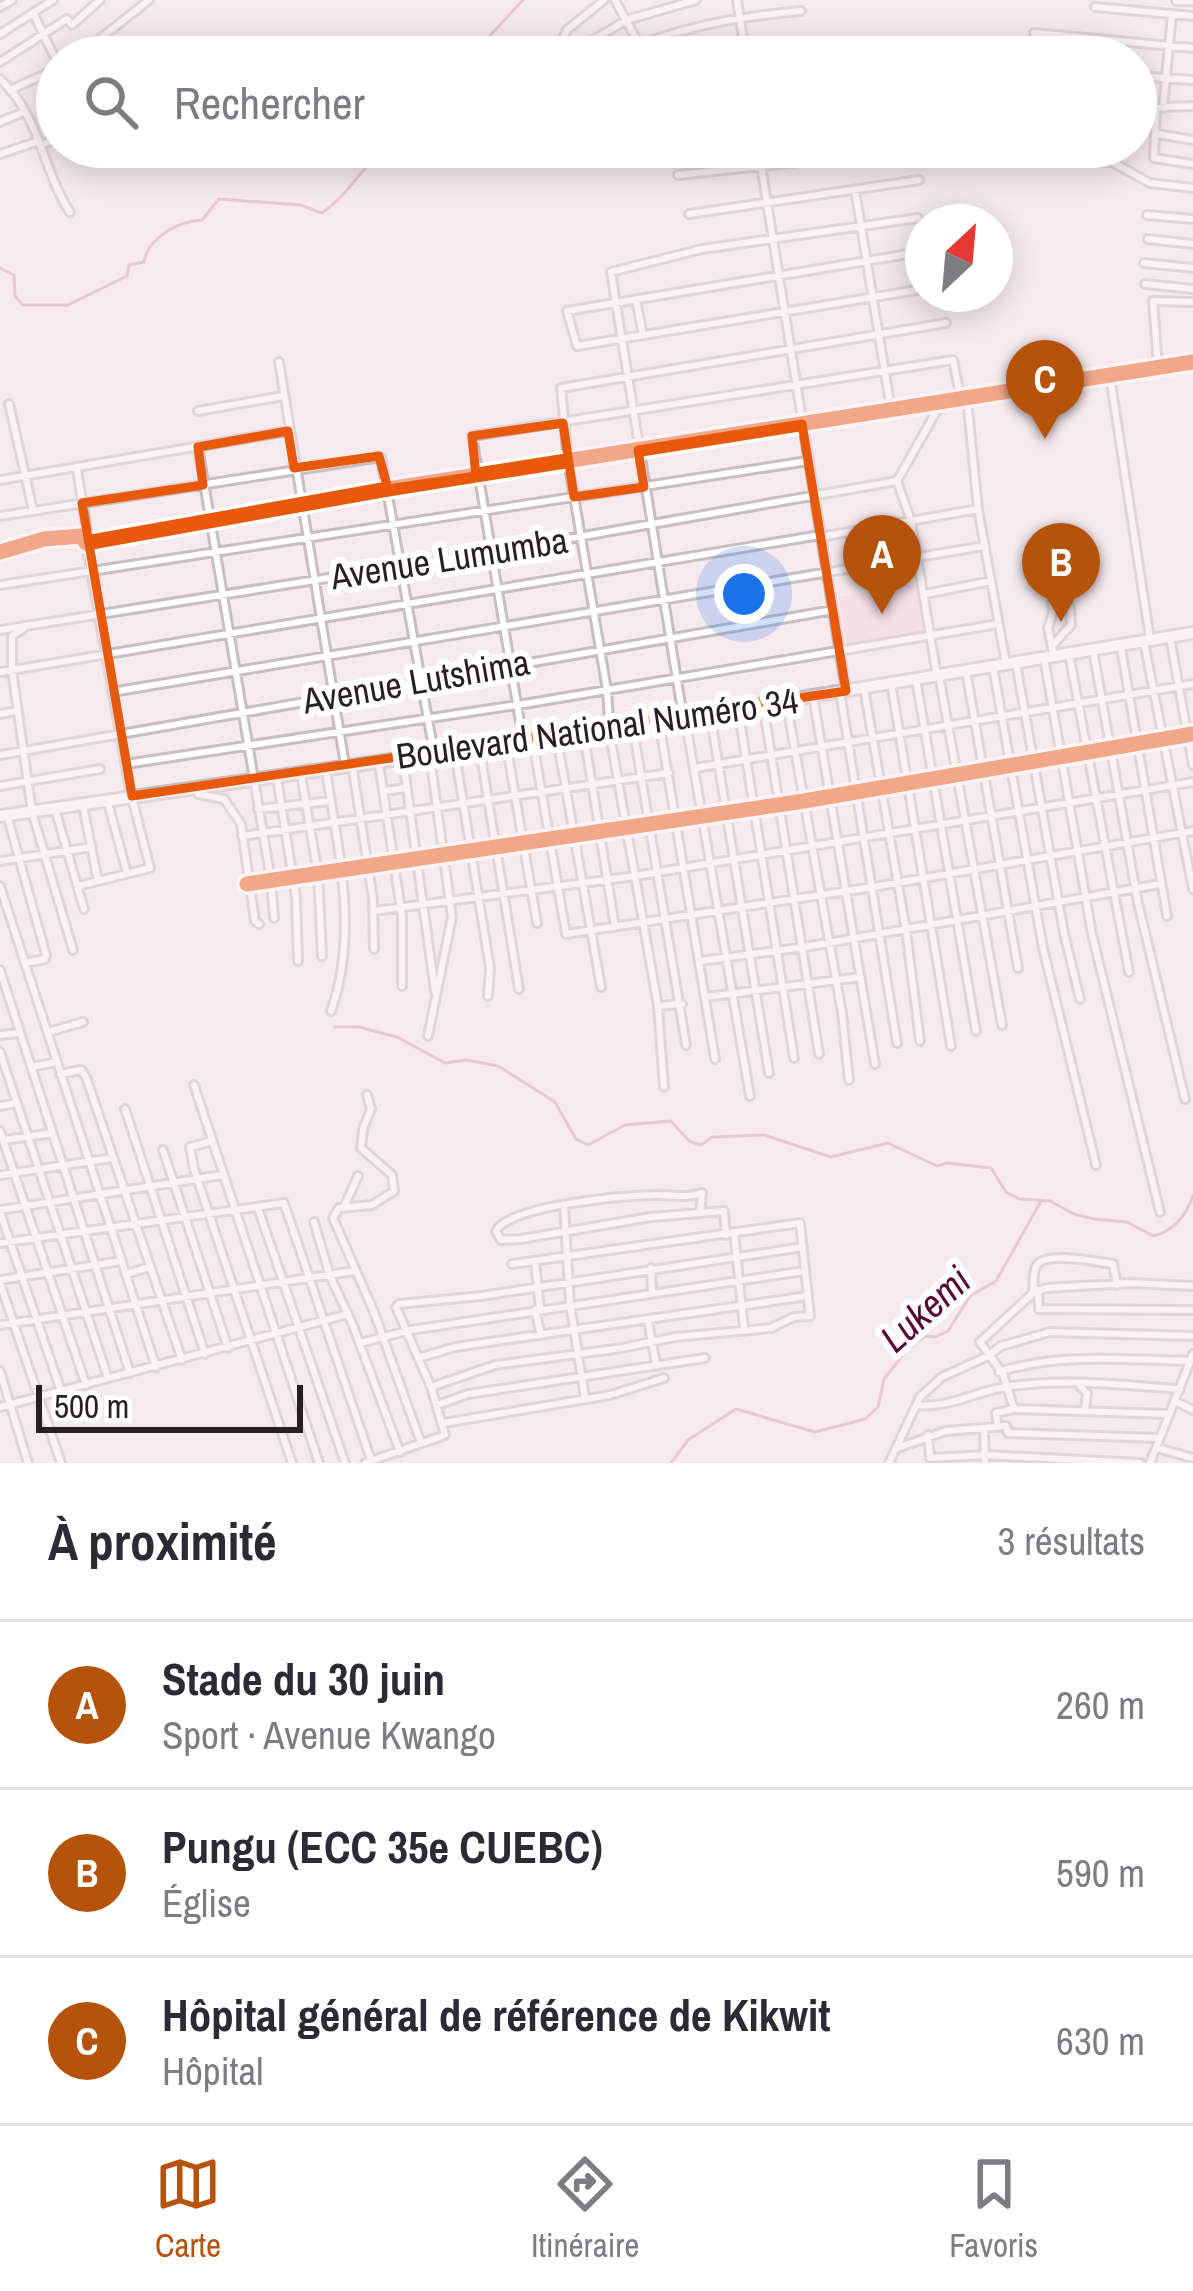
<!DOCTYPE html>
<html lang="fr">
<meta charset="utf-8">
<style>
:root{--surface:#fff;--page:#f2f2f3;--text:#2b2b33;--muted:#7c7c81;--line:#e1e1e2;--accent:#b45309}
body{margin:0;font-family:"Archivo Narrow",sans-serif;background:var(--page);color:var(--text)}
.compass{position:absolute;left:905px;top:204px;width:108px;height:108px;border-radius:50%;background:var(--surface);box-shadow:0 6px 30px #0003;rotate:26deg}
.scale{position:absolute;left:36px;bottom:30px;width:267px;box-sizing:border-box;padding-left:12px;border:6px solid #291e22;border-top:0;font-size:33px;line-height:42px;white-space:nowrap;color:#291e22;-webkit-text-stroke:9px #fff;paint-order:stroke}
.you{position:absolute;left:744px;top:594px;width:42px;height:42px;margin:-30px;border:9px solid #fff;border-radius:50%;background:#1a73e8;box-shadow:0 0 0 18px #1a73e833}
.badge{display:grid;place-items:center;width:78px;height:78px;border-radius:50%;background:var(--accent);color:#fff;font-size:39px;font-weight:700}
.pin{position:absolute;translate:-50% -99px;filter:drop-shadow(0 3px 6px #0008)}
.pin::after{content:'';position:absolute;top:63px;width:42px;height:36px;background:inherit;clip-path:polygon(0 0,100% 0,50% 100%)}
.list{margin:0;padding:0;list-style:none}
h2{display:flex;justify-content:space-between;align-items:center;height:156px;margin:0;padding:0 48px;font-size:51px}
h2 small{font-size:39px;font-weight:400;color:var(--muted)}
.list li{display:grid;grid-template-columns:78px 1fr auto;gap:36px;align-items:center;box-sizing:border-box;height:168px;padding:0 48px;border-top:3px solid var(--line)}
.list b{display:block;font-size:45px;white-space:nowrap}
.list p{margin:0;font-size:39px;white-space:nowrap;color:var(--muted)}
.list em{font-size:39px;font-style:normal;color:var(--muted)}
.icon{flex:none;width:66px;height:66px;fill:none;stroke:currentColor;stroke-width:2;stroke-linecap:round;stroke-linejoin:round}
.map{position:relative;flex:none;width:1193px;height:1463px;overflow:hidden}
.search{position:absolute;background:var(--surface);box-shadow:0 6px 30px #0003;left:36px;right:36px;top:36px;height:132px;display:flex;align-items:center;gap:30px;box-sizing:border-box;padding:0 42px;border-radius:66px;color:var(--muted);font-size:45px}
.sheet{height:660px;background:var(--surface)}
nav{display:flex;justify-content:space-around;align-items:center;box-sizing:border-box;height:168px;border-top:3px solid var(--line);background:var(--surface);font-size:33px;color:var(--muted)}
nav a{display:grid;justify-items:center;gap:6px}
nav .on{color:var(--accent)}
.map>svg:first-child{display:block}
.green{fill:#f3d2de}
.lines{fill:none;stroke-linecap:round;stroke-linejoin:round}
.stream{stroke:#d3a0b5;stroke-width:3}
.minor-casing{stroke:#c8bdc1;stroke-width:12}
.secondary-casing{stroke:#c8bdc1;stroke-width:16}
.minor{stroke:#fefcfd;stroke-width:6}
.secondary{stroke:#fefcfd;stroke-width:10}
.cycleway-casing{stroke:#fff;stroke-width:22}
.cycleway{stroke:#e8590c;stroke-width:15}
.marked{fill:none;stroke:#e8590c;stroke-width:9;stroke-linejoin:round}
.labels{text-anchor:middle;stroke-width:12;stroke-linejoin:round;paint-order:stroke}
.street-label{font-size:36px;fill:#291e22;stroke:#fff}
.water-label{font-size:39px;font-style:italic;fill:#580633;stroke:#fff}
</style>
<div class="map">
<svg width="1193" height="1463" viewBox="0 0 1193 1463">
<rect width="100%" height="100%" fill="#f7eaef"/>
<path class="green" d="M 918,583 L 926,632 L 847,645 L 838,597 Z"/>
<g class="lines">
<path class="stream" d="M 483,57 L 484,42 L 523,0
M 0,268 L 14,275 L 15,296 L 23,305 L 68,305 L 127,276 L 129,265 L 144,262 C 148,237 179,221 202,220 L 219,199 L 300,205 L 322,213 C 346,196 362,170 383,147
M 334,1027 L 359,1027 L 397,1037 L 445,1063 L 466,1060 L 498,1066 L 555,1102 L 576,1139 L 588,1145 L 625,1125 L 671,1121 L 689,1141 L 701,1145 L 712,1137 L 764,1135 L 831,1157 L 888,1143 L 937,1166 L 947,1163 L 991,1168 L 1006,1192 L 1019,1199 L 1050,1201 L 1074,1214 L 1094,1219 L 1127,1222 L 1153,1236 C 1175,1231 1186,1215 1193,1196
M 671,1463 L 688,1440 L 736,1409 L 815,1432 L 865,1419 L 878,1407 L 884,1379 L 907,1350 L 925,1336 L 935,1337 L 948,1331 L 970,1296 L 996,1281 L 1040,1203"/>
<g class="minor-casing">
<path id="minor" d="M 615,0 L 639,44
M 737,0 L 746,57
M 1176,1 L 1193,1
M 0,7 L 12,0
M 1095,7 L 1193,16
M 34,15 L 57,62
M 1034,33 L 1193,48
M 0,34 L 53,0
M 77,57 L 149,0
M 553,57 L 567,30 L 604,0
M 566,57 L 626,20 L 696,0
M 614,57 C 673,27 736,17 801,11
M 0,62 L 67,19 L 72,25 L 100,0
M 1136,76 L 1193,80
M 0,79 C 40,115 43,172 70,212
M 10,90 L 57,69
M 1136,108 L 1193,106
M 1156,108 L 1154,158 L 1193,164
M 1163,108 L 1172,14
M 0,122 L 24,112
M 1157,134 L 1193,140
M 41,145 L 57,139
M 758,147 L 846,691
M 978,147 L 990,159 L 1112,162 L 1150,183 L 1193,188
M 0,154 L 39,141
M 1112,162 L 1117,147
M 678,175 L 846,157 L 892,147
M 855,190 L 891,409
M 689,214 L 919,180
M 1147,215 L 1193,219
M 1148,239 L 1193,244
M 920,252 L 567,311 L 577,346 L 923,289
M 1144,263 L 1193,268
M 1145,284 L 1193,289
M 636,300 L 643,335
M 279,362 L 345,765
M 1158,367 L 1153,301 L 1193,302
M 1110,376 L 1150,639
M 967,399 L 978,509 L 1006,664
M 9,404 L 33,510
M 198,411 L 283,396
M 198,447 L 271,880 L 274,918
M 77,469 L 88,539
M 0,480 L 288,431
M 897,481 L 911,521 L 937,676
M 897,481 L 936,412 L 948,401
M 0,516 L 381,457 L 434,753 L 431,764 L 452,917 L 428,1036
M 820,537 L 978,509
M 0,552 L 44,539 L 81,536 L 86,543 L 388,489 L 1193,362
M 0,585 L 808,461
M 925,594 L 991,581
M 1052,595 L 1053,612 L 1048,628 L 1054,657
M 23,629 L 12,636 L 12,670 L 32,812 L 73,950
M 0,630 L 492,552 L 897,481
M 1170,637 L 1193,765
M 1144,642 L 1193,889
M 1052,646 L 1071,625 L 1070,607
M 1121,648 L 1167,916
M 1093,650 L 1138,903 L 1185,1099
M 1069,654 L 1129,972
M 1044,658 L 1092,934 L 1160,1212
M 1016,663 L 1064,933 L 1080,999
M 993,667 L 1043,948 L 1096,1165
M 966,671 L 1018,968
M 0,672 L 820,535
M 939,675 L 1002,1025
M 916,679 L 976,1031
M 891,683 L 951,1046
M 864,688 L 906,930 L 920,1041
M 112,692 L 984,546
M 840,692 L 897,1043
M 813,696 L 875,1064
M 786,700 L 842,1013 L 849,1080
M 763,704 L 819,1054
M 738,708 L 794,1058
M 710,713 L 769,1073
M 0,714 L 17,711
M 683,717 L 611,272 L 702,249 L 918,218
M 685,717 L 750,1096
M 659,721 L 715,1059
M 633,728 L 686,1045
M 584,735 L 615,927
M 557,739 L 601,987
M 523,740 L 472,436 L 953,360 L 961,400
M 533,742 L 566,934 L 873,887 L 1193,831
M 506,743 L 537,923
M 480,750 L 519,989
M 455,753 L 490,968 L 488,996
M 0,755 L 833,610
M 403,760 L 435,991
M 126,764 L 530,703 L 998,624
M 352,764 L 373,899 L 374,949
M 379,764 L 402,916 L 402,986
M 695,768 L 1193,684
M 326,771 C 338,849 359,934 331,1011
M 301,775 L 318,874 L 322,956
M 277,778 L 296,898 L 298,961
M 0,786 L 100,769
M 197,789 L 198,794 L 224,799 L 241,824 L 255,921 L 259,924
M 383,791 L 407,788
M 108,803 L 127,873
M 83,806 L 98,881
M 55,809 L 84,909
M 258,809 L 330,801
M 7,815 L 46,955 L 45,959 L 25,963
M 242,836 L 669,773
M 0,861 L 92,847
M 247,884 L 804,801 L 1193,734
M 0,886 L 156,1367
M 78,886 L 150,868 L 130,790 L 86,543
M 374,911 L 635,876 L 1193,782
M 700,961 L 805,947 L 1160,884
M 0,970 L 130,1373
M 706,997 L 861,977
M 658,1006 L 682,1004
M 48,1032 L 83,1022
M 0,1035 L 19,1033
M 0,1052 L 108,1378
M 32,1067 L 56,1062
M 60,1074 L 81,1070 L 86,1077 L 182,1360
M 194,1085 L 319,1463
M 664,1087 L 658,1006 L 610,735 L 607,690 L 568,461 L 561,388 L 946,323
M 367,1095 L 371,1109 L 363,1129 L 361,1148 L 392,1175 L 394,1191 L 372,1205 L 339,1208 L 333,1218 L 374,1312 L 421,1443
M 0,1106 L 17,1103
M 125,1109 L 205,1354
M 0,1131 L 86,1385
M 4,1140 L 53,1133
M 213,1141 L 190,1147 L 194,1169 L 292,1463
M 163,1150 L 228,1348
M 0,1175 L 112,1158
M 345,1205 L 358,1176
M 564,1206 L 570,1304 L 585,1398
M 258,1208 L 345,1463
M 0,1210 L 222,1175
M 0,1212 L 61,1391
M 700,1213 L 702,1193 C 685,1199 671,1194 654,1195 C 623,1196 510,1205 496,1231 L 501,1240 L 521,1239 L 651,1217 L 724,1211 L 726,1235
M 314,1222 L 330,1276 L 352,1323 L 400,1452
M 734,1232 L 744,1328
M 0,1243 L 284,1203 L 371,1460
M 535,1262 L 540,1309
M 651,1268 L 652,1292
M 126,1274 L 150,1267
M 0,1280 L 121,1261
M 0,1283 L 61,1463
M 1038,1290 L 1039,1309 L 1193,1310
M 1033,1293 C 1034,1285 1032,1272 1037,1265 C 1047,1251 1097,1262 1113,1264 L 1117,1285
M 535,1310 L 541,1335
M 648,1321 L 656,1364
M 0,1325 L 354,1271
M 360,1343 L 411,1330 L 804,1271
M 418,1358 L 455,1347 L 808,1296
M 0,1371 L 28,1463
M 999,1372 C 1059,1352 1128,1360 1191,1361
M 1080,1386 L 1087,1393 L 1085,1409
M 431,1387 L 495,1365 L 622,1348 L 675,1337 L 771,1328 L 794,1317 L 810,1316 L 800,1223 L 512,1264
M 1175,1401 L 1193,1410
M 437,1405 L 468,1394 L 705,1358
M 917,1405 C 948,1408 970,1394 1000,1388 C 1058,1377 1122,1385 1180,1389
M 0,1407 L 348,1314
M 1014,1409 L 1003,1374 L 980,1342 L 1033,1293 L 1046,1288 L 1131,1283 L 1193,1286
M 444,1423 L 610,1395 L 664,1378
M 998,1427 L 996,1413 L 1014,1409 L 1169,1414
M 984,1429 L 985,1463
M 928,1435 L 930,1458 L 986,1455 L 1140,1463
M 897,1448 L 946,1431 L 1006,1426 L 1008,1433 L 1160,1438
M 1157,1448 L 1193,1458
M 365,1463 L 445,1435 L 431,1387 L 396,1307 L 399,1304 L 481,1296 L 803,1247
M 889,1463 L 920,1397 L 942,1377 L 988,1356 L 1001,1346 L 1050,1332 L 1193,1336
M 1150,1463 L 1193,1354"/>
</g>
<g class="secondary-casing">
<path id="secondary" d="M 0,816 L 650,723 L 1193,633"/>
</g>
<use href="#minor" class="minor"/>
<use href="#secondary" class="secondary"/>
<g class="cycleway-casing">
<path id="cycleway" d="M 0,552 L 44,539 L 81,536 L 86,543 L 388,489 L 1193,362
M 247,884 L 804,801 L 1193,734"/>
</g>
<use href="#cycleway" class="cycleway"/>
</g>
<path d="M0 0H1193V1463H0ZM 563,423 L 574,497 L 644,487 L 638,450 L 802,424 L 846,691 L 132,796 L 82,503 L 203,485 L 198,447 L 288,431 L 294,468 L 379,456 L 388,489 L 476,476 L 472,436 Z" fill="#f7eaef" fill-opacity=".55" fill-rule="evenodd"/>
<path class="marked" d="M 563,423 L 574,497 L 644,487 L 638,450 L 802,424 L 846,691 L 132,796 L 82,503 L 203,485 L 198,447 L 288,431 L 294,468 L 379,456 L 388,489 L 476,476 L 472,436 Z"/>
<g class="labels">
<g class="street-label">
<text transform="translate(449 558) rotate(-9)" y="13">Avenue Lumumba</text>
<text transform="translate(416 681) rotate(-10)" y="13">Avenue Lutshima</text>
<text transform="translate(597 728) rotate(-8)" y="13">Boulevard National Numéro 34</text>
</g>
<g class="water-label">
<text transform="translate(925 1309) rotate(-42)" y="14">Lukemi</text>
</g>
</g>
</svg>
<svg class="compass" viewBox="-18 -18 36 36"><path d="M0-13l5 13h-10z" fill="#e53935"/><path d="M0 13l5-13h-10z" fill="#7c7c81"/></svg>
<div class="scale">500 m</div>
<div class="you"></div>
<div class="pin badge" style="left:882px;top:614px">A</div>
<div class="pin badge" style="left:1061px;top:622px">B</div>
<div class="pin badge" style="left:1045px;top:439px">C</div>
<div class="search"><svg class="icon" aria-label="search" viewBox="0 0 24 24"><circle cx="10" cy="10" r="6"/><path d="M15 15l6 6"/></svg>Rechercher</div>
</div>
<section class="sheet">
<h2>À proximité<small>3 résultats</small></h2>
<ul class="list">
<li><span class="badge">A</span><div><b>Stade du 30 juin</b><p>Sport · Avenue Kwango</p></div><em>260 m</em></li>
<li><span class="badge">B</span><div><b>Pungu (ECC 35e CUEBC)</b><p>Église</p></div><em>590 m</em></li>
<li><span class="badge">C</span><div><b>Hôpital général de référence de Kikwit</b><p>Hôpital</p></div><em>630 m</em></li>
</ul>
</section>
<nav>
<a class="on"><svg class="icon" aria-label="map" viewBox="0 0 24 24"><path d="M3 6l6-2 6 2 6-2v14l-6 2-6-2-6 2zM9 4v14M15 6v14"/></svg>Carte</a>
<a><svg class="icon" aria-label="directions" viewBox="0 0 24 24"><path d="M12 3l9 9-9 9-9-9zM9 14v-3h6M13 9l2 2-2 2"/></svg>Itinéraire</a>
<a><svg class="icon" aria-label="saved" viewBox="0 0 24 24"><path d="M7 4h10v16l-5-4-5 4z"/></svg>Favoris</a>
</nav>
